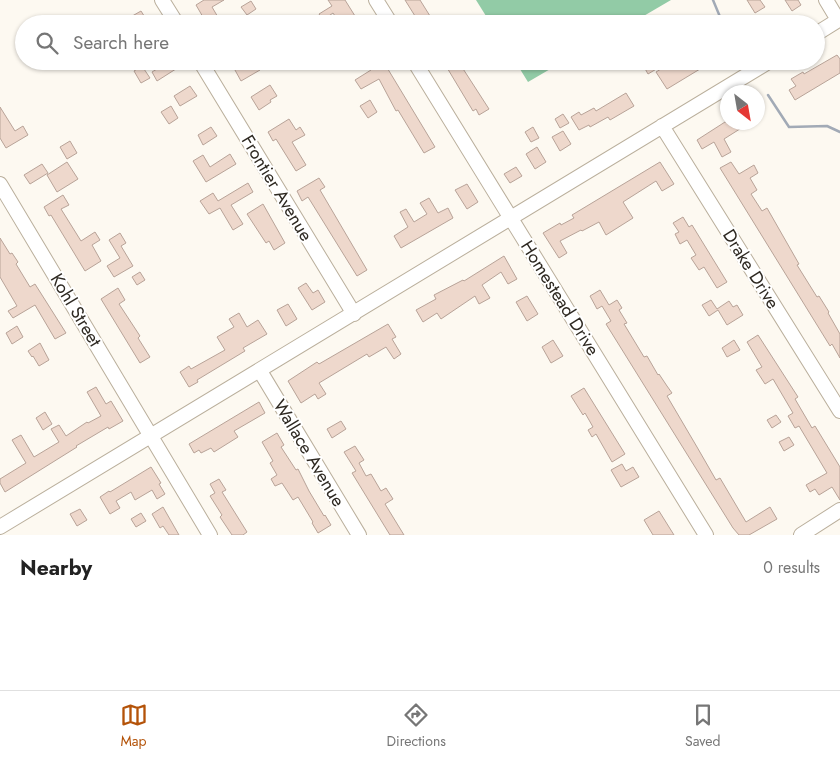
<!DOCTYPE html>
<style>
:root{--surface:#fff;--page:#f2f2f2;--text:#222;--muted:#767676;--line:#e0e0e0;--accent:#b45309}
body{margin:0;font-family:Jost,sans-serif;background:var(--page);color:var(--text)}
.compass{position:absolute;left:720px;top:85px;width:45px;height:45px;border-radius:50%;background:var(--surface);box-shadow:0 1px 4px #0004;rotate:149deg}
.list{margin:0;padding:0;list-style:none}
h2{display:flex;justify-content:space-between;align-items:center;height:65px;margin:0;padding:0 20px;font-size:21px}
h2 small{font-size:16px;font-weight:400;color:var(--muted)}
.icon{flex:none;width:28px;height:28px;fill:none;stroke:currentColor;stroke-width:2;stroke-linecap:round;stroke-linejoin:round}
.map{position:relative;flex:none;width:840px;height:535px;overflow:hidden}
.search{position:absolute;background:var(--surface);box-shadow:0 1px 4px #0004;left:15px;right:15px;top:15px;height:55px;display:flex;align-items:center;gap:12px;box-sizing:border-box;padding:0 18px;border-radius:28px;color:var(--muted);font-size:19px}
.sheet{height:155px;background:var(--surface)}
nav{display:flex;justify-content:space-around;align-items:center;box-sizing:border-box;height:70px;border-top:1px solid var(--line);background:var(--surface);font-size:14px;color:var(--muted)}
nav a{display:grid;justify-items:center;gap:2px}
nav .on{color:var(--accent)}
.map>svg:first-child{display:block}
.forest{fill:#92cba6}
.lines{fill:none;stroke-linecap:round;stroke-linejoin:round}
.stream{stroke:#a2aab6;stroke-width:2.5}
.building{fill:#eed8cc;stroke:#b8a398}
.minor-casing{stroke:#baaf9c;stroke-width:16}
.minor{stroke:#fff;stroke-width:14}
.labels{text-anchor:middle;stroke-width:4;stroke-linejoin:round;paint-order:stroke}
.street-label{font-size:18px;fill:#2e2922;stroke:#fff}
</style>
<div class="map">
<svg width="840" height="535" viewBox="0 0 840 535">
<rect width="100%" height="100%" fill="#fdf9f1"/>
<path class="forest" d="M 476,0 L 671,0 L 630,24 L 491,24 Z
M 515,61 L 564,61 L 528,82 Z"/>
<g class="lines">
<path class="stream" d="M 713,0 L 723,24
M 768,95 L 789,127 L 827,126 L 840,132"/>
</g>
<path class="building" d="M 204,0 L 224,0 L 212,7 L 222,24 L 207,24 L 196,5 Z
M 328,0 L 345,0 L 360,24 L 343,24 L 340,18 L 337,19 L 333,13 L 323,20 L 319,14 L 332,6 Z
M 405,0 L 420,0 L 435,24 L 420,24 Z
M 747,0 L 760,0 L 765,7 L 755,13 Z
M 785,0 L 798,0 L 801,5 L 792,11 Z
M 251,1 L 256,9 L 247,15 L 241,7 Z
M 141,11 L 146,19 L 137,24 L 130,24 L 127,19 Z
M 837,55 L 840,59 L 840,73 L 795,100 L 789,90 L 796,86 L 791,79 L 803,72 L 804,74 Z
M 170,61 L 176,61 L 179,67 L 157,81 L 152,72 Z
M 230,61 L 242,61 L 245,67 L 255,61 L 260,70 L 241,81 Z
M 366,61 L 383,61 L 435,147 L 424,153 L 398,110 L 396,111 L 379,79 L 361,89 L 355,80 L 371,70 Z
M 443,61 L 458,61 L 489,109 L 479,115 L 476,109 L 473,111 Z
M 649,61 L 654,61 L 658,68 L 648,74 L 643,65 Z
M 674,61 L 695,61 L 700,69 L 667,89 L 656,72 Z
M 142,66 L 150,78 L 141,83 L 134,71 Z
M 270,85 L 277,96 L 270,100 L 271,102 L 259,110 L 251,97 Z
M 190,86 L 197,96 L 180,106 L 174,96 Z
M 626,93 L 634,106 L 610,120 L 608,117 L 590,127 L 589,125 L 579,130 L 571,117 L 579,112 L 581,115 L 594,108 L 596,111 Z
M 370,100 L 377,112 L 368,118 L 360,106 Z
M 171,106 L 178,118 L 169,124 L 161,112 Z
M 0,107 L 15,131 L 23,126 L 28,135 L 6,148 L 0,138 Z
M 563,114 L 569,123 L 560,128 L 555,119 Z
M 289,119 L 296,130 L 300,127 L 305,135 L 292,142 L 306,165 L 296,171 L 276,139 L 273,141 L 268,132 Z
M 725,122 L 740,122 L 743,127 L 724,139 L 731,152 L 722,157 L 714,142 L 702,149 L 697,140 Z
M 211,127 L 217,136 L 203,145 L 198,135 Z
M 533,127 L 539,138 L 531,142 L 525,132 Z
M 563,131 L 571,144 L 560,151 L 552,137 Z
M 70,141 L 77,153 L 67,159 L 60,147 Z
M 537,147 L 546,162 L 535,169 L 526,154 Z
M 230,154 L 236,164 L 206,182 L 193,161 L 203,155 L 210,167 Z
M 67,162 L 78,179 L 57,192 L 47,175 Z
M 660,162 L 674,184 L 662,191 L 656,181 L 623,202 L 633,218 L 606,235 L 599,222 L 582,231 L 581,230 L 560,241 L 567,253 L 559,258 L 543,233 L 560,223 L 561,225 L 574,218 L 572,215 Z
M 731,162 L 739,174 L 754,165 L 758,173 L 750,178 L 757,190 L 751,194 L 762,211 L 767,208 L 799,264 L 797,265 L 817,297 L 819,296 L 829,312 L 828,313 L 840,334 L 840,358 L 832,344 L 830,346 L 720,168 Z
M 42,164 L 48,173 L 30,184 L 24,175 Z
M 516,167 L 522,176 L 510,183 L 504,174 Z
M 319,178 L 325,187 L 320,190 L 367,270 L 357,276 L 308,197 L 302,201 L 297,191 Z
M 248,183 L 253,192 L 231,205 L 243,224 L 233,230 L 220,208 L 209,214 L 200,201 L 213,193 L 218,201 Z
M 467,184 L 478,202 L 467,209 L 455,190 Z
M 63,195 L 69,205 L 61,209 L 81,241 L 95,232 L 100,240 L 92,245 L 101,261 L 85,271 L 51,215 L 49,216 L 44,207 Z
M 429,198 L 438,213 L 448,208 L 453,218 L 401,248 L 394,236 L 408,227 L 400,212 L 406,209 L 414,222 L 427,214 L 420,203 Z
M 263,204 L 285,243 L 274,250 L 269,241 L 266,243 L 247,214 Z
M 683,217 L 689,227 L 692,225 L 727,282 L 717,288 L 704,267 L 699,270 L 691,258 L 696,255 L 687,240 L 680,244 L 675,234 L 679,232 L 673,223 Z
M 120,233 L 126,243 L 121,246 L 133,266 L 114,277 L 107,266 L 120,258 L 109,240 Z
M 0,238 L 10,254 L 12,253 L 18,262 L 16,264 L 30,287 L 35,284 L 66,333 L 55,339 L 35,305 L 13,318 L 8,311 L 17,306 L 0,277 Z
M 504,256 L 517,279 L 508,284 L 501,272 L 482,285 L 490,298 L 479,304 L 475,296 L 441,319 L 437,313 L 423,322 L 416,310 L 436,299 L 434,295 L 463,280 L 464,281 Z
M 140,272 L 145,280 L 137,285 L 132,277 Z
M 306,283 L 313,293 L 318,290 L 325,302 L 312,310 L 298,288 Z
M 118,288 L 125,300 L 119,304 L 140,336 L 138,338 L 150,357 L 140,363 L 101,299 Z
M 600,290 L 609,305 L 617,300 L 622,308 L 619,310 L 627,323 L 624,324 L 644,357 L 647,356 L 658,375 L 659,374 L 667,386 L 672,393 L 667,396 L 697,447 L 716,480 L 720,478 L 746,522 L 770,507 L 777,519 L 749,535 L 739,535 L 733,528 L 606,324 L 611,321 L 602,306 L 597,309 L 590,296 Z
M 527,296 L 538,314 L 527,321 L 516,302 Z
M 711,300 L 717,309 L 729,301 L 733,307 L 737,305 L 743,315 L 727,325 L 718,310 L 709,316 L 702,305 Z
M 288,304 L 297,319 L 286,326 L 277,310 Z
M 239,313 L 247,327 L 258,320 L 267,334 L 243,348 L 245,351 L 197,380 L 198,382 L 189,387 L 180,372 L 189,366 L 191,369 L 225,350 L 217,337 L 234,327 L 229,319 Z
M 388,324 L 396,337 L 392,339 L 401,354 L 394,359 L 386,347 L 369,357 L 367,354 L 319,383 L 326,394 L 318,399 L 315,394 L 301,403 L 288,381 L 317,362 L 319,364 Z
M 17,326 L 23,337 L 12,344 L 6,333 Z
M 758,335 L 798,397 L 795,399 L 812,428 L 815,426 L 840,467 L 840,500 L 832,487 L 819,495 L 815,489 L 810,492 L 806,485 L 827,473 L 799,426 L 795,428 L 788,416 L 793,413 L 773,379 L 765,384 L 756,370 L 762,367 L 747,342 Z
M 553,340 L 563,356 L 551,363 L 542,347 Z
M 734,340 L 740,350 L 727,357 L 722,348 Z
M 40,343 L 49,360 L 39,366 L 33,356 L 32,357 L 28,351 Z
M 96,387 L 106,404 L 111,401 L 123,421 L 109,429 L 108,427 L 76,446 L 77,447 L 5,492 L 0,483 L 0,479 L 26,463 L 12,440 L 21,435 L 34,457 L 59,442 L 51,429 L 59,425 L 66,436 L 87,422 L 88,423 L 101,416 L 87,392 Z
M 584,388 L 625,454 L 612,462 L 596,434 L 592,437 L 588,430 L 593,427 L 585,413 L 583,415 L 571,396 Z
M 259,402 L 265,413 L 234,431 L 238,437 L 214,452 L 211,448 L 201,453 L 199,450 L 194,453 L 189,444 Z
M 45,412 L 52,424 L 43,430 L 36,418 Z
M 776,415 L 781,422 L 772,428 L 767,420 Z
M 341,421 L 346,429 L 332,438 L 327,429 Z
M 277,433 L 284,445 L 281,447 L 296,470 L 298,469 L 309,491 L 324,516 L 325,515 L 331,525 L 318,533 L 312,523 L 313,522 L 298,497 L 293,500 L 282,483 L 275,486 L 271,479 L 277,475 L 270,463 L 273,461 L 262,442 Z
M 789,437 L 794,445 L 784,451 L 779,442 Z
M 355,446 L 364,460 L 359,463 L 366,476 L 371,474 L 381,491 L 386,488 L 393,499 L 385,504 L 404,535 L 390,535 L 352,473 L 356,471 L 344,452 Z
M 622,464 L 626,471 L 633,467 L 639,477 L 621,487 L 611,470 Z
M 151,467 L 161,483 L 159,484 L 165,494 L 157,499 L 152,490 L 135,500 L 131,492 L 116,501 L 120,508 L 110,514 L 100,497 L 109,491 L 110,492 Z
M 219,479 L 226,490 L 222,492 L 247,532 L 243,535 L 232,535 L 220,517 L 222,515 L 210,496 L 215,493 L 210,484 Z
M 163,507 L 179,535 L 169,535 L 163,526 L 160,528 L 152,514 Z
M 80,509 L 87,520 L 77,526 L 70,514 Z
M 659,511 L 674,535 L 653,535 L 644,520 Z
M 141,513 L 146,521 L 136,527 L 131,519 Z"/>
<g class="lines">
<g class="minor-casing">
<path id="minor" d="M 162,0 L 177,24
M 376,0 L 391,24
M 826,0 L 838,20
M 816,34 L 840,19
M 200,61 L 354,314
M 414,61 L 706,535
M 662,126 L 840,411
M 0,184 L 210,535
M 260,371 L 359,535
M 0,527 L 770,61
M 801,535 L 840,510"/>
</g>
<use href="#minor" class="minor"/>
</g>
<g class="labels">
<g class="street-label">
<text transform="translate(277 188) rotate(59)" y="6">Frontier Avenue</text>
<text transform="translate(751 269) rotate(58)" y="6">Drake Drive</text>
<text transform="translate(560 298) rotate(58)" y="6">Homestead Drive</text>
<text transform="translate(76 310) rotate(59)" y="6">Kohl Street</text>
<text transform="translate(309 453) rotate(59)" y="6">Wallace Avenue</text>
</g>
</g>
</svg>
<svg class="compass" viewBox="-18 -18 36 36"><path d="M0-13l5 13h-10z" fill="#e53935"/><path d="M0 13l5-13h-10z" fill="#767676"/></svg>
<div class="search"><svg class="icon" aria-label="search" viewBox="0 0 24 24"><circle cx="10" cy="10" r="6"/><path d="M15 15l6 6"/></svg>Search here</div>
</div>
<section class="sheet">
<h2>Nearby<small>0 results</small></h2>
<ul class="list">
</ul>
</section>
<nav>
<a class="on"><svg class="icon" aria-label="map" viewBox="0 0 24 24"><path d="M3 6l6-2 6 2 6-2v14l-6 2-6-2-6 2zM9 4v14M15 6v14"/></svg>Map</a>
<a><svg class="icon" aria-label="directions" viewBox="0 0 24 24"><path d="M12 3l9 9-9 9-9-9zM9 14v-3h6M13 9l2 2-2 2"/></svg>Directions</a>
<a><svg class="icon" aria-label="saved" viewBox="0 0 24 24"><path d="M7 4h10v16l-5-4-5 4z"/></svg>Saved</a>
</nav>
